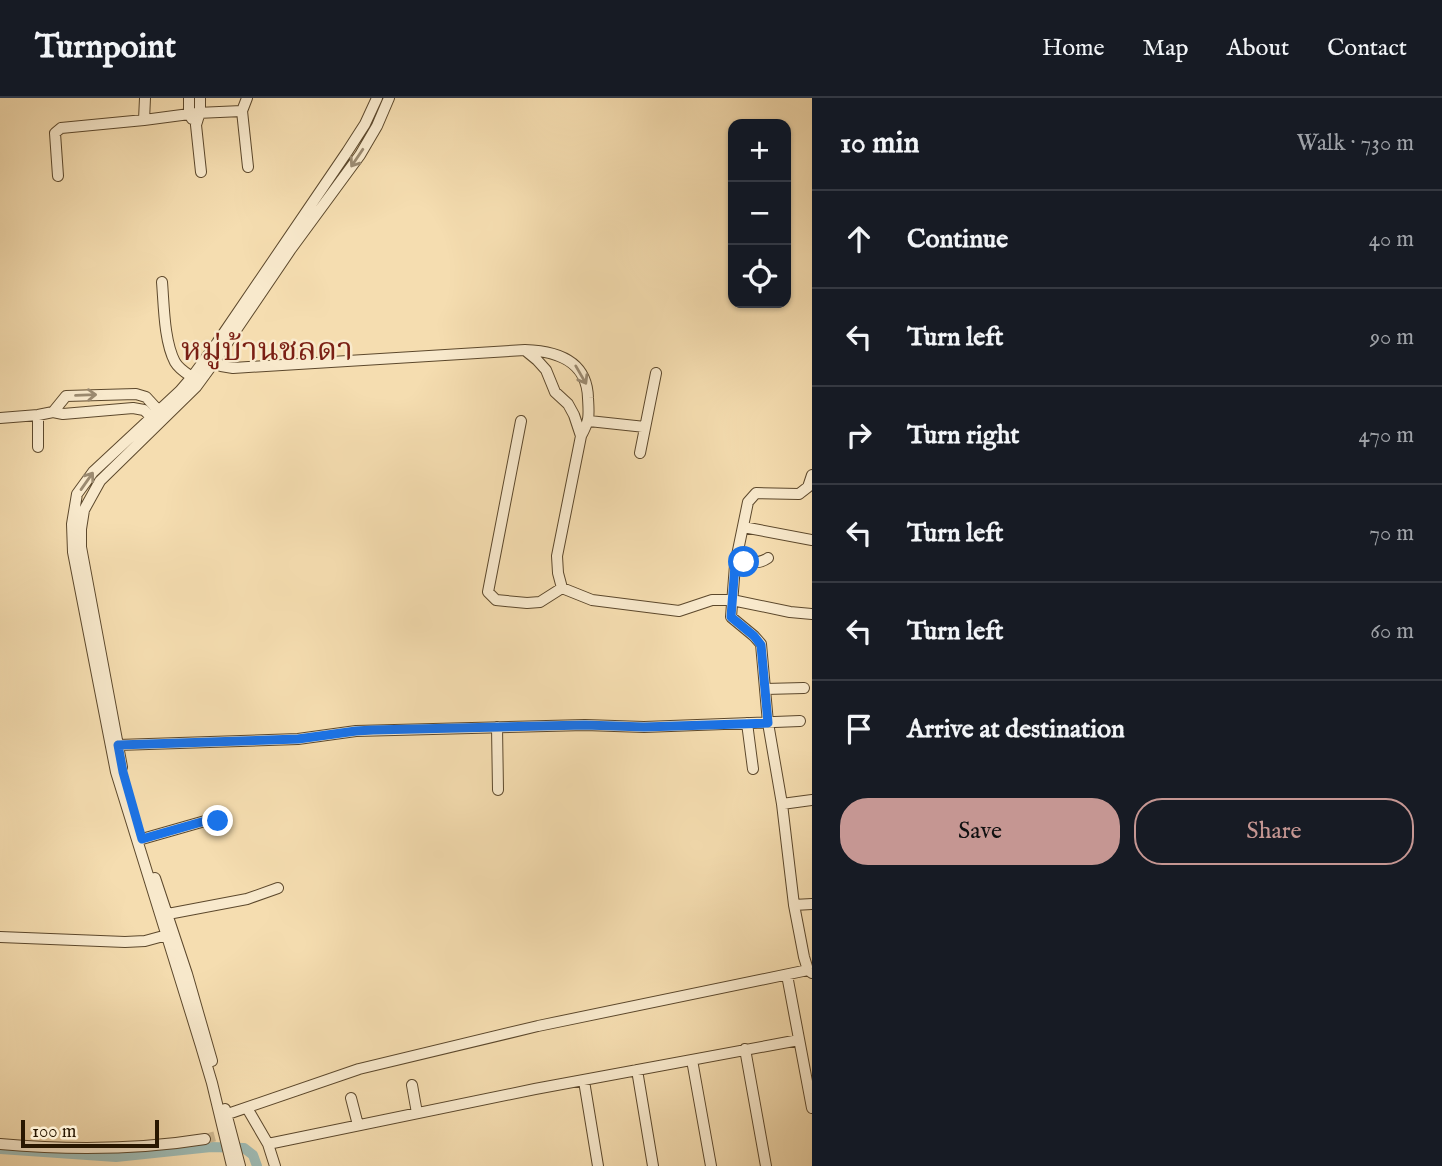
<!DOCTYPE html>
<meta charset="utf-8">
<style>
:root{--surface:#171b24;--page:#20242c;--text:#f1f3f6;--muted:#9ea1a6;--line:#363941;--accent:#c59692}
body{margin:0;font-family:"IM FELL English","Noto Serif Thai",serif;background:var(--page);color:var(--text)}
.controls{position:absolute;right:21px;top:21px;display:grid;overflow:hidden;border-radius:14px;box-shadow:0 2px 5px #0004}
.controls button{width:63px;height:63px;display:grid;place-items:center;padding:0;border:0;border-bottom:2px solid var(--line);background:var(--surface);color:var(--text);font:35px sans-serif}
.scale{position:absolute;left:21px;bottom:18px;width:138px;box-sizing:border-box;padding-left:7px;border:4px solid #291700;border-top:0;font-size:19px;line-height:24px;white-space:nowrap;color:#291700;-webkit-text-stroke:5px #f8e9cc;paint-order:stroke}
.stop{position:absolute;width:21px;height:21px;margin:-16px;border:5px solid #1a73e8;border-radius:50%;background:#fff}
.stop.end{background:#1a73e8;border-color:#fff;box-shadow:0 2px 7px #0008}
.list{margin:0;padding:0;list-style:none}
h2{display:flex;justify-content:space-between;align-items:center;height:91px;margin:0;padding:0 28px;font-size:30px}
h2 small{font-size:23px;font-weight:400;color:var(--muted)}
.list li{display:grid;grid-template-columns:46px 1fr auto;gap:21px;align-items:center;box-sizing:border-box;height:98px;padding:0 28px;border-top:2px solid var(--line)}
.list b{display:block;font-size:26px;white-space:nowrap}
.list em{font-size:23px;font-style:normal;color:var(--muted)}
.actions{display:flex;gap:14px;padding:21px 28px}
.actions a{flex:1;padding:16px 0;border:2px solid var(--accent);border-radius:28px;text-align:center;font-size:24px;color:var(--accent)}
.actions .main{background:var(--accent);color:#111}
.icon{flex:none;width:38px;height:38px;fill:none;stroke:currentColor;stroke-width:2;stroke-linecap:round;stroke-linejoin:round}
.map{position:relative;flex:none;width:812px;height:1068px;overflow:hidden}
header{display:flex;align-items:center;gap:42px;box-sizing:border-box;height:98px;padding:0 35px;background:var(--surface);border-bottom:2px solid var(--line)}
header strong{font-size:33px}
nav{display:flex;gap:38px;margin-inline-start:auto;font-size:24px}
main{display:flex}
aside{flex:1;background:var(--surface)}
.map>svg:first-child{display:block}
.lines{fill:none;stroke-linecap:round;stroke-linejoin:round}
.canal{stroke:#9ebab3;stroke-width:10}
.minor-tunnel{stroke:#ccb58d;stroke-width:10;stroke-dasharray:10 5;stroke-linecap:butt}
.minor-casing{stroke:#5c482c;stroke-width:12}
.minor{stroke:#f8e9cc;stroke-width:10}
.oneway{stroke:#9b8a70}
.route{stroke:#1a73e8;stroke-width:9}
.labels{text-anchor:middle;stroke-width:5;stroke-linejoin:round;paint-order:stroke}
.quarter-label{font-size:32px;fill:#7a1f14;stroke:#f8e9cc}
</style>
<header>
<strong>Turnpoint</strong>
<nav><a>Home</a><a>Map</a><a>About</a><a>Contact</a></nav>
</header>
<main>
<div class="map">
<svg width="812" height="1068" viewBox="0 0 812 1068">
<rect width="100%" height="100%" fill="#f5ddb0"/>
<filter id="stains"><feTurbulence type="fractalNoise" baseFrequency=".00286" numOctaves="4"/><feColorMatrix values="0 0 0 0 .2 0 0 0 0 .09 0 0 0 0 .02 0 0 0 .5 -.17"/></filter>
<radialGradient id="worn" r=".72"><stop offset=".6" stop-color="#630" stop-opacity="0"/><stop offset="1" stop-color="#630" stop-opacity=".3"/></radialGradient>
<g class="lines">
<path class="canal" d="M 0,1051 L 116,1059 L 211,1049 L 244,1050 L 253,1057 L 257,1068"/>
<path class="minor-tunnel" d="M 205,1041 L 224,1036"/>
<g class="minor-casing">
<path id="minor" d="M 189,0 L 189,16 L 192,21
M 200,0 L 200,14 L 196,27 L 201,74
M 247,0 L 242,13 L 248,69
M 144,22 L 145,0
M 58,78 L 55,35 L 61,30 L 144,22 L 197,15 L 242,13
M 162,184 C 164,208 164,243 175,264 C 179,271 186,275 192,279
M 526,253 L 537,262 L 546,272 L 555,294 L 568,306 L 574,317 L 581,338
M 211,258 L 221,268 L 233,270 L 525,252 C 557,253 587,263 588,300 C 589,319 590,321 581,338 L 557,458 L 558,475 L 562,490 L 592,502 L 679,513 L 712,502 L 732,502 L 790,514 L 812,516
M 151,319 L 144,312 L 133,310 L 63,316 L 53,314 L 66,298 L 136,296 L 146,299 L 158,312
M 0,320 L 38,317 L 53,314
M 521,323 L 488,494 L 496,502 L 527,505 L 540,504 L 562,490
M 589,323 L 645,329
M 38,349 L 38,317
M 640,355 L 656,275
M 743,429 L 812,442
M 735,467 C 747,462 757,468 768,460
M 765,591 L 804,590
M 747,625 L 753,671
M 497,629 L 498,692
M 118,647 L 298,641 L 356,633 L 585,627 L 644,629 L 800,623
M 122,669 L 81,449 L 81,431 L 84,412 L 100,383 L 196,289 L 215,263 L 291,151 L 360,57 L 377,28 L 389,0
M 782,706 L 812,702
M 142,741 L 212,721 L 221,726
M 155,780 L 187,876 L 212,963
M 794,807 L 812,806
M 168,816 L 247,801 L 278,790
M 0,839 L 125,844 L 145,843 L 167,837
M 812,875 L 808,872 L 804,859 L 794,807 L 782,706 L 768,625 L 761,546 L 754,538 L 731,519 L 735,467 L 748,404 L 756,395 L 799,396 L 808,389 L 812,377
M 787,877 L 812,1010
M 745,951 L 766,1068
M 692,962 L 711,1068
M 637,972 L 653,1068
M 584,983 L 598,1068
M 412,987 L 417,1015
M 351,1000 L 358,1027
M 247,1010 L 268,1046
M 225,1011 L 240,1068
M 222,1018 L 359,971 L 538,928 L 808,872
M 0,1046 C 69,1052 137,1052 205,1041
M 232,1068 L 212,985 L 201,948 L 116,674 L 73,454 L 72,426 L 77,396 L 93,374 L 180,293 L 192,279 L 217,245 L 347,54 L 365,26 L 377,0
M 275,1068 L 268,1046 L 535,991 L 799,942"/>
</g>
<use href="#minor" class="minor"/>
</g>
<defs><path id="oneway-shaft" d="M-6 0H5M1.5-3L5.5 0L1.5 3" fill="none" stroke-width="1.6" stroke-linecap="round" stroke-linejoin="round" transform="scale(1.75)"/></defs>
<g class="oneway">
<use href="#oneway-shaft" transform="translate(357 60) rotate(124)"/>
<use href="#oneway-shaft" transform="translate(581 277) rotate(60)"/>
<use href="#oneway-shaft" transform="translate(86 297) rotate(-2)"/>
<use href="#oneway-shaft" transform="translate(87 383) rotate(-55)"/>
</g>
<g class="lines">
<path class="route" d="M 218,723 L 212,721 L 142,741 L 123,674 L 118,647 L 298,641 L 356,633 L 373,632 L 585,627 L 644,629 L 768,625 L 761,547 L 754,538 L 731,519 L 735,467 L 744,464"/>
</g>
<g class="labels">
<g class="quarter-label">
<text x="267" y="262">หมู่บ้านชลดา</text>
</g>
</g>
<rect width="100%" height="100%" filter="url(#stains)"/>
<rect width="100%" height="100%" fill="url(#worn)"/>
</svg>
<div class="controls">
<button>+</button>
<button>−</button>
<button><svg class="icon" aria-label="locate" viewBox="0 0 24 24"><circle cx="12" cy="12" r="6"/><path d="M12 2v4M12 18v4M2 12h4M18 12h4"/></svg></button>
</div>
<div class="scale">100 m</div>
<div class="stop" style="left:744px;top:464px"></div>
<div class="stop end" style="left:218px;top:723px"></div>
</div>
<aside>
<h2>10 min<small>Walk · 730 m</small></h2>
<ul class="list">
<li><svg class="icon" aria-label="ahead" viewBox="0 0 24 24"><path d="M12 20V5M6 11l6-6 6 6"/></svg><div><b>Continue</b></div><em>40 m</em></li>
<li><svg class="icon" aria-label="left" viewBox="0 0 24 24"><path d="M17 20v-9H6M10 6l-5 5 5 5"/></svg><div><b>Turn left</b></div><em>90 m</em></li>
<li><svg class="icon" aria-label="right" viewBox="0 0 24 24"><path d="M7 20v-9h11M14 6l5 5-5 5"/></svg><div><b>Turn right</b></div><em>470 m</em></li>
<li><svg class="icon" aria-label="left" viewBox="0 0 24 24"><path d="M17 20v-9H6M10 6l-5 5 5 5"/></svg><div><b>Turn left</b></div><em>70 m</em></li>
<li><svg class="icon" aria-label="left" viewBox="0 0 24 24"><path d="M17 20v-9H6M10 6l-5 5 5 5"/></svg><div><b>Turn left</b></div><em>60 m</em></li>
<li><svg class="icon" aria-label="arrive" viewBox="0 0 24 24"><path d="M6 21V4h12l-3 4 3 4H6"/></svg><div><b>Arrive at destination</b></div></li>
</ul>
<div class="actions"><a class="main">Save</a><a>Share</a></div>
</aside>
</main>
